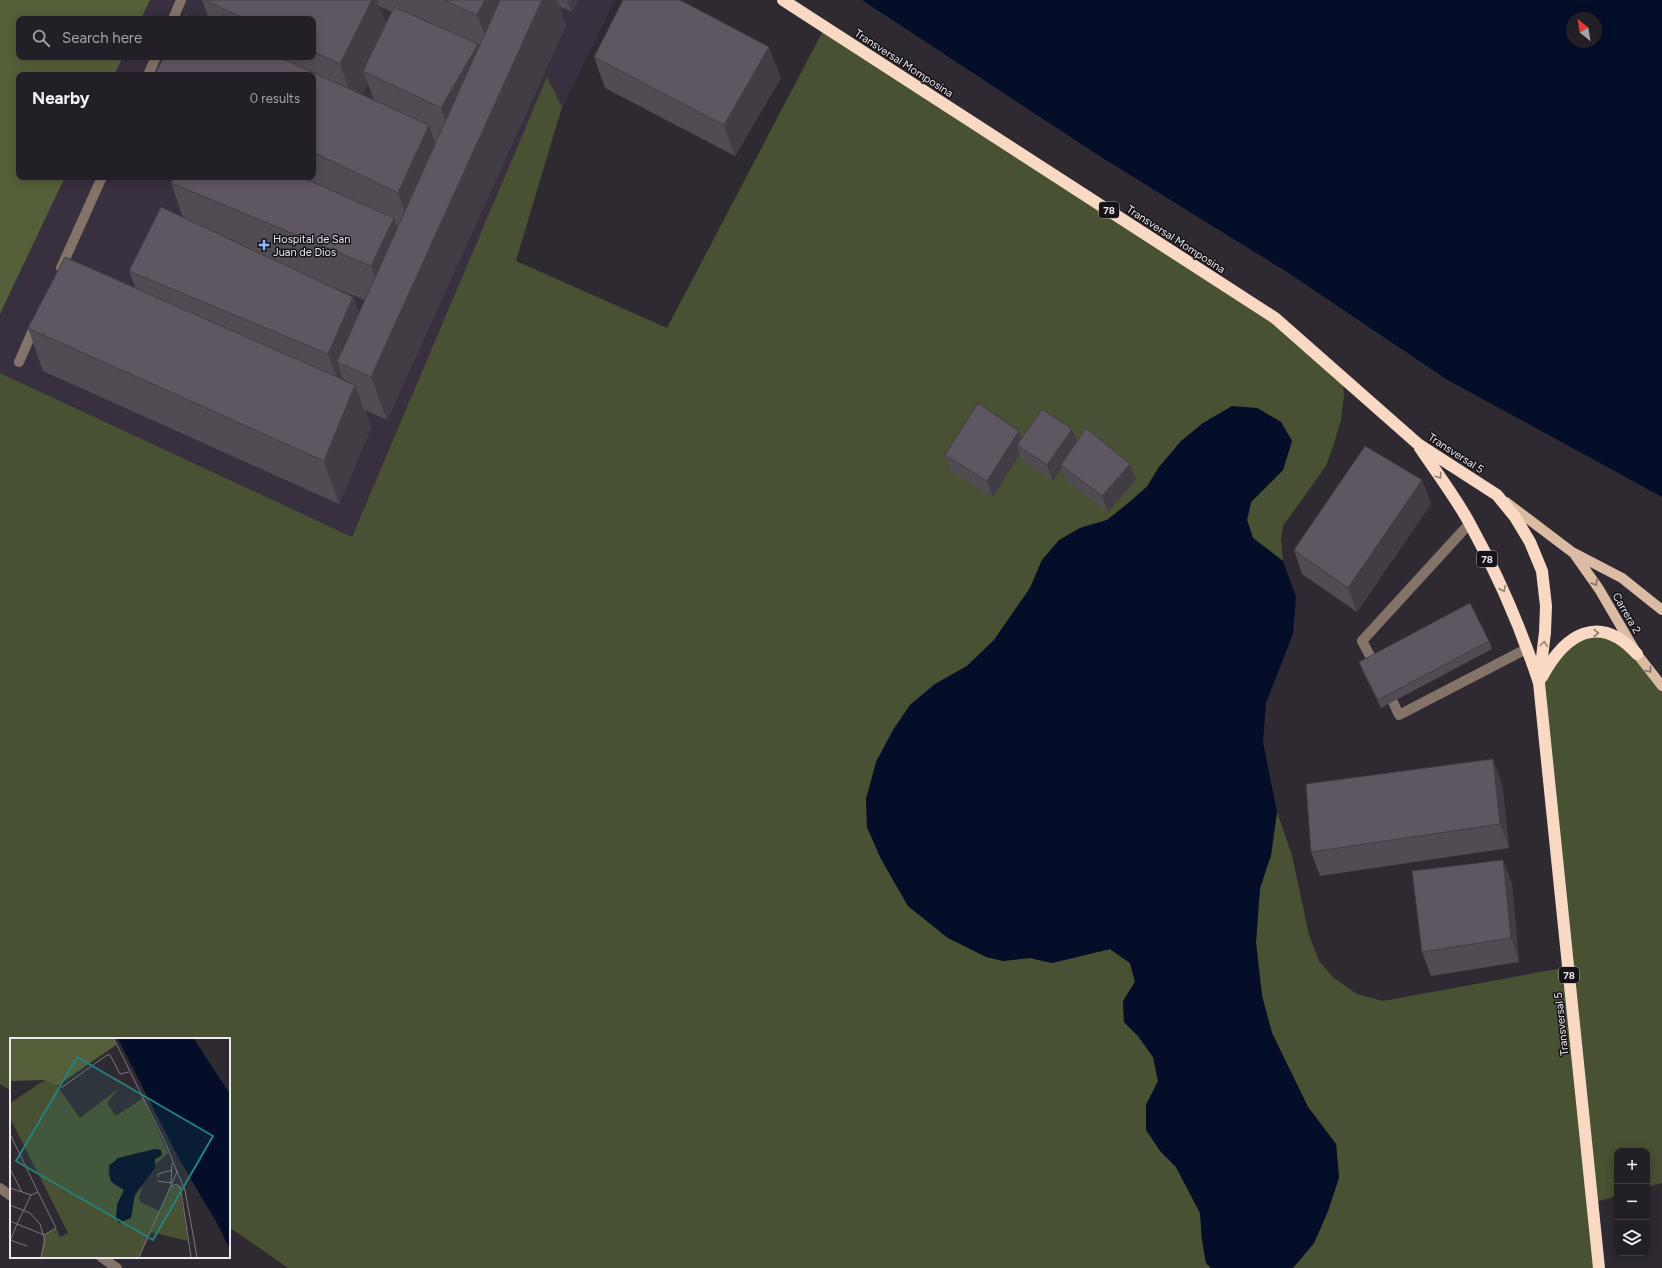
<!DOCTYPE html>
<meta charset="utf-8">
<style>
:root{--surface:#231f26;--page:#2f2c32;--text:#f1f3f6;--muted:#a3a2a7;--line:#403d43}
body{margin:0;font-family:Figtree,sans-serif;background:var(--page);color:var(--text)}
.controls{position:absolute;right:12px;bottom:12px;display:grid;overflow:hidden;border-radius:8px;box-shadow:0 2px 10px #0003}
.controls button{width:36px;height:36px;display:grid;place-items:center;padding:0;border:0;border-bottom:1px solid var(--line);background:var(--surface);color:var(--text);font:20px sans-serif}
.compass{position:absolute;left:1566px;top:12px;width:36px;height:36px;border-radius:50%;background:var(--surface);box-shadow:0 2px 10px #0003;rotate:330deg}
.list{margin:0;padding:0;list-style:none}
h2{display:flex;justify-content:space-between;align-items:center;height:52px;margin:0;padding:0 16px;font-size:17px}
h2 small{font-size:13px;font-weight:400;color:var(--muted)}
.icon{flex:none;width:22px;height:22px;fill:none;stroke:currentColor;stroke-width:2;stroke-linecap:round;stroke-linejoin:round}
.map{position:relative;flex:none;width:1662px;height:1268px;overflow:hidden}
.search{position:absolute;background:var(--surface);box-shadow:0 2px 10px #0003;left:16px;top:16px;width:300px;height:44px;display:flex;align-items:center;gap:10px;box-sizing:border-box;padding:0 14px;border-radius:8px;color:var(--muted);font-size:15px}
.panel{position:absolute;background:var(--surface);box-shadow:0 2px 10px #0003;left:16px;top:72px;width:300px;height:108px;border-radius:8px}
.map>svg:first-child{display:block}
.built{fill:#39303f}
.green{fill:#485132}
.forest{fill:#545f39}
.water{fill:#040e29;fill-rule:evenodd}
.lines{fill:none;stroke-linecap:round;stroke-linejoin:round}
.minor{stroke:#837368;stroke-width:10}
.major{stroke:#dcbba4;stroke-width:10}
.highway{stroke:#f9d9c3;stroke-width:12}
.wall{fill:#514b54;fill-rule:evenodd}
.shaded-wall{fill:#423d45}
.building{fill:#5e5762;stroke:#423d45}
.oneway{stroke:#928076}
.oneway2{stroke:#826f65}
.poi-dot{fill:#8bbafc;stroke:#151317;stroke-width:1.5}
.labels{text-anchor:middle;stroke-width:3;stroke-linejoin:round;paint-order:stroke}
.shield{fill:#151317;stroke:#aca8ae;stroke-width:1}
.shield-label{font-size:10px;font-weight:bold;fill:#ece8ee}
.street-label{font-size:11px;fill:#ece8ee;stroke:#151317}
.poi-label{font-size:11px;fill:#ece8ee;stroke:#151317;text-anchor:start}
.inset-road{fill:none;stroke:#7b757d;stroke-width:1}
.view{fill:#25817b;fill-opacity:0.15;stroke:#25817b;stroke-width:2}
.inset-edge{fill:none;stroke:#ece8ee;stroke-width:2}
</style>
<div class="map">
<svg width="1662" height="1268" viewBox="0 0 1662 1268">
<rect width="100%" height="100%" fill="#2f2932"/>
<path class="built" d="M 150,0 L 615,0 L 352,537 L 0,373 L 0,314 L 65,177 L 313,177 L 313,75 L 114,75 L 123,57 L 313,57 L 313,19 L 141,19 Z"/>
<path class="green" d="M 825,27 L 1275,318 L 1342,377 L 1344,394 L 1341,420 L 1333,447 L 1326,466 L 1283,526 L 1281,540 L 1283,561 L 1253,538 L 1247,520 L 1251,502 L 1283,470 L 1292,441 L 1281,422 L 1257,408 L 1159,467 L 1147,486 L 1126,505 L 1107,520 L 1080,528 L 1042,560 L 1030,588 L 994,640 L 967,666 L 935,684 L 910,705 L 893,730 L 866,799 L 867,827 L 881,859 L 908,906 L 948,938 L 1003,961 L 1030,958 L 1052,963 L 1110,949 L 1130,963 L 1135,982 L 1123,1001 L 1124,1022 L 1138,1036 L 1153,1057 L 1158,1081 L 1146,1105 L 1160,1151 L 1176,1167 L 1200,1213 L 1202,1240 L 1206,1263 L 1211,1268 L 288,1268 L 229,1227 L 229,1039 L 11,1039 L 11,1091 L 0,1084 L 0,373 L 352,537 L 547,77 L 562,107 L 516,261 L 667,328 Z
M 1609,633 L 1662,686 L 1662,1183 L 1647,1187 L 1647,1151 L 1617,1151 L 1617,1196 L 1592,1203 L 1599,1268 L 1293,1268 L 1314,1243 L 1328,1211 L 1339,1177 L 1336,1144 L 1308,1107 L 1272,1033 L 1262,996 L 1256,942 L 1260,888 L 1271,855 L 1277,812 L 1292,855 L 1309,935 L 1319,961 L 1334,978 L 1357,994 L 1383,1001 L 1568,967 L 1539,683 L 1569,641 Z"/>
<path class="forest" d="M 0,0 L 150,0 L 141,19 L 19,19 L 19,57 L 123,57 L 114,75 L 19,75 L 19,177 L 65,177 L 0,314 Z"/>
<path class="water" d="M 862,0 L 1662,0 L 1662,497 L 1446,379 L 1290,274 L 1101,157 ZM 1572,18 L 1596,18 L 1596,42 L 1572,42 Z
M 1232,406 L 1257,408 L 1281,422 L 1292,441 L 1283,470 L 1251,502 L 1247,520 L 1253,538 L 1283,561 L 1296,597 L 1293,634 L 1266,703 L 1263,742 L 1277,812 L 1271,855 L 1260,888 L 1256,942 L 1262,996 L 1272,1033 L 1308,1107 L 1336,1144 L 1339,1178 L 1328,1211 L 1314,1243 L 1293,1268 L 1211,1268 L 1206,1263 L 1202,1240 L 1200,1213 L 1176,1167 L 1160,1151 L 1146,1130 L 1146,1105 L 1158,1081 L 1153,1057 L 1138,1036 L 1124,1022 L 1123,1001 L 1135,982 L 1130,963 L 1110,949 L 1052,963 L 1030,958 L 1003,961 L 986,957 L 948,938 L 908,906 L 881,859 L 867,827 L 866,799 L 876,762 L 893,730 L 910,705 L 935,684 L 967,666 L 994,640 L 1030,588 L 1042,560 L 1059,540 L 1080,528 L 1107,520 L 1126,505 L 1147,487 L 1159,467 L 1181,441 L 1203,423 Z"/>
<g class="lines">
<path class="minor" d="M 173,19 L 181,0
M 148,75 L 156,57
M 61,268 L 102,177
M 19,362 L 36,323
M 1375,665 L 1362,641 L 1470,523
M 1393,702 L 1399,715 L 1528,648
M 0,1188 L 11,1196
M 101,1257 L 117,1268"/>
<path class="major" d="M 1506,502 L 1572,552 L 1622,578 L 1662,610
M 1575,555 L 1599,589 L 1637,654 L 1662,686"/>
<path class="highway" d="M 783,0 L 1275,318 L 1418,444 L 1497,495 L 1515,517 L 1530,542 L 1542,571 L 1546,606 L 1545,632 L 1539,683
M 1420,448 C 1437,473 1456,498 1470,524 C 1498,575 1521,628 1539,683 L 1599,1268
M 1542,677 C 1565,634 1599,612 1637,654"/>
</g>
<path class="wall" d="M 202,0 L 578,0 L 572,12 L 559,6 L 566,25 L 387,420 L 365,410 L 371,428 L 339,504 L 43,371 L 28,328 L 135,287 L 129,271 L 183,218 L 171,183 L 174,177 L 313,177 L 313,75 L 164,57 L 313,57 L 313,19 L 209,19 ZM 379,6 L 392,12 L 386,24 ZM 368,83 L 374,100 L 362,95 ZM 325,284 L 365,300 L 359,313 L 353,297 Z
M 594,57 L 781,78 L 735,156 L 605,88 Z
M 1019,431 L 1022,438 L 1077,442 L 1130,464 L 1136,480 L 1108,512 L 1067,481 L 1062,468 L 1053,481 L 1023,461 L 1020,454 L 993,497 L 951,472 L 945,455 Z
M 1422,480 L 1431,504 L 1357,612 L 1302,574 L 1294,550 Z
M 1489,641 L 1492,649 L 1381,708 L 1362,670 L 1359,662 Z
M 1502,783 L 1509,848 L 1320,876 L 1311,852 Z
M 1503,860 L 1512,884 L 1519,962 L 1431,976 L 1422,952 Z"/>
<path class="shaded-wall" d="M 372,0 L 377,0 L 391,38 L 363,71 L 368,83 L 355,107 L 340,64 Z
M 485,0 L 517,0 L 493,58 L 477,15 Z
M 542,0 L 557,0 L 566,25 L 387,420 L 371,377 Z
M 567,0 L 578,0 L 572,12 Z
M 478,44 L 493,87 L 457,151 L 441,108 Z
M 769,47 L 781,78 L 735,156 L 724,125 Z
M 429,125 L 444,168 L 414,236 L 398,193 Z
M 394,218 L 410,261 L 387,309 L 371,266 Z
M 353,297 L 369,340 L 337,362 L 347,389 L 344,397 L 328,354 Z
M 355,385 L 371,428 L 339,504 L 324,461 Z
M 1072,429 L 1078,445 L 1061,465 L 1062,468 L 1053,481 L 1047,465 Z
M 1019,431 L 1025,447 L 1017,445 L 1020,454 L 993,497 L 987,481 Z
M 1130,464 L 1136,480 L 1108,512 L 1102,496 Z
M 1422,480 L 1431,504 L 1357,612 L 1348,588 Z
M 1493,759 L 1502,783 L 1509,848 L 1500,824 Z
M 1503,860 L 1512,884 L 1519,962 L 1511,938 Z"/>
<path class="building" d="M 205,0 L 372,0 L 340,64 L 313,51 L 313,19 L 245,19 Z
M 444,0 L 485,0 L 477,15 Z
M 500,0 L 542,0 L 371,377 L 337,362 Z
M 623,0 L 680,0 L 769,47 L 724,125 L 594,57 Z
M 394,7 L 478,44 L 441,108 L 363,71 Z
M 186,15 L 195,19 L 183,19 Z
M 164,57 L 279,57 L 429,125 L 398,193 L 313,152 L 313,75 L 154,75 Z
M 174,177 L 301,177 L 394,218 L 371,266 L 171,183 Z
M 161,207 L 353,297 L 328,354 L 129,271 Z
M 65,257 L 355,385 L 324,461 L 28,328 Z
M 978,403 L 1019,431 L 987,481 L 945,455 Z
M 1042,409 L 1072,429 L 1047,465 L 1017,445 Z
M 1086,428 L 1130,464 L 1102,496 L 1061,465 Z
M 1365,446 L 1422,480 L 1348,588 L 1294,550 Z
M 1470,603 L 1489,641 L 1378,700 L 1359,662 Z
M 1493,759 L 1500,824 L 1311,852 L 1306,784 Z
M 1503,860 L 1511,938 L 1422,952 L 1412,871 Z"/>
<defs><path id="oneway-chevron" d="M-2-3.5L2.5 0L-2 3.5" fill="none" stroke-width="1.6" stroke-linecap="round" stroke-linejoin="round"/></defs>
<g class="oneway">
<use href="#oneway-chevron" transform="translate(1439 476) rotate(57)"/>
<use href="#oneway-chevron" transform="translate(1503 589) rotate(63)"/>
<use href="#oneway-chevron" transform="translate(1596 633)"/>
<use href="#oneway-chevron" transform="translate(1544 644) rotate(-83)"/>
</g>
<g class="oneway2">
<use href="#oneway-chevron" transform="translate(1595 583) rotate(57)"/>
<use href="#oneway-chevron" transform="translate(1649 670) rotate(52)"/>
</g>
<path class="poi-dot" d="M262 239h4v4h4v4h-4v4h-4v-4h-4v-4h4z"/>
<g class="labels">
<g class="shield">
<rect x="1099" y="202" width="20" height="16" rx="3"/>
<rect x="1477" y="551" width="20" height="16" rx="3"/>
<rect x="1559" y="967" width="20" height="16" rx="3"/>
</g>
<g class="shield-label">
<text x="1109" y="214">78</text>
<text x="1487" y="563">78</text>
<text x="1569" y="979">78</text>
</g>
<g class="street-label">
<text transform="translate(904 63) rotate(33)" y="4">Transversal Momposina</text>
<text transform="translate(1176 239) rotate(33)" y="4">Transversal Momposina</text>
<text transform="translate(1456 453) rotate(33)" y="4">Transversal 5</text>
<text transform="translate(1627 613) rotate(60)" y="4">Carrera 2</text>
<text transform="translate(1561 1024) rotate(-96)" y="4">Transversal 5</text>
</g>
<g class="poi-label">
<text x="273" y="243">Hospital de San<tspan x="273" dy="13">Juan de Dios</tspan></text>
</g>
</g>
<g transform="translate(10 1038)">
<rect width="220" height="220" fill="#2f2932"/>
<path d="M 35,42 L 47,48 L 70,80 L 108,51 L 97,65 L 106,78 L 133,60 L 158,115 L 146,126 L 144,121 L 150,119 L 138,114 L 126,115 L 100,126 L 98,137 L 103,146 L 114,152 L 108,164 L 108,176 L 122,177 L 123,161 L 133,147 L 129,161 L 131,165 L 150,173 L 161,148 L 169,148 L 178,203 L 141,194 L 129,219 L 31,219 L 34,197 L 46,190 L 50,199 L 58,195 L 0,80 L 0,65 Z" fill="#485132"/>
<path d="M 0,1 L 104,1 L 106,7 L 47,48 L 35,42 L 0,43 Z" fill="#545f39"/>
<path d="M 108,1 L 184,1 L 220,56 L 220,212 L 208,187 L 168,119 ZM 145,111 L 151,112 L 152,117 L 145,121 L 145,130 L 125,156 L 121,180 L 109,185 L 106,180 L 107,167 L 114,152 L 101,143 L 99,128 L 108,120 Z" fill="#040e29"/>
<path class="inset-road" d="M 104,1 L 156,106 L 167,134 L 129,219M 51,50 L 97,17 L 100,17 L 110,36 L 119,34M 0,96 L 28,154M 0,131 L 12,154M 166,131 L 175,152 L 187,219M 148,139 L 148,136 L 162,132M 148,143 L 162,145M 161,146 L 162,125M 170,147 L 181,219M 161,148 L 167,146 L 170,151M 0,150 L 21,157M 0,167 L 20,175 L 30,186 L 35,203 L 31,219M 0,183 L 7,186 L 34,197 L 46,190 L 28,154 L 21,157 L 7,186 L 0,203M 0,202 L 17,208"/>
<path class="view" d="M 67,19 L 203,98 L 143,202 L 6,123 Z"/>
<rect width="220" height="220" class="inset-edge"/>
</g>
</svg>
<div class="controls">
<button>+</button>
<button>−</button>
<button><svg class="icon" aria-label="layers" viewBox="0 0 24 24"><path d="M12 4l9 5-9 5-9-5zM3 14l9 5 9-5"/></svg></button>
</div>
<svg class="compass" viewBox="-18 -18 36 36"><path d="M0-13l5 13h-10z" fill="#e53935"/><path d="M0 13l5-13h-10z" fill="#a3a2a7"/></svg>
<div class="search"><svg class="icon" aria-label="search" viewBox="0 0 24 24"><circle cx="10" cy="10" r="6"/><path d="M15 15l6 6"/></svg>Search here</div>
<section class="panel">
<h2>Nearby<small>0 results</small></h2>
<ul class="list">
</ul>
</section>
</div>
